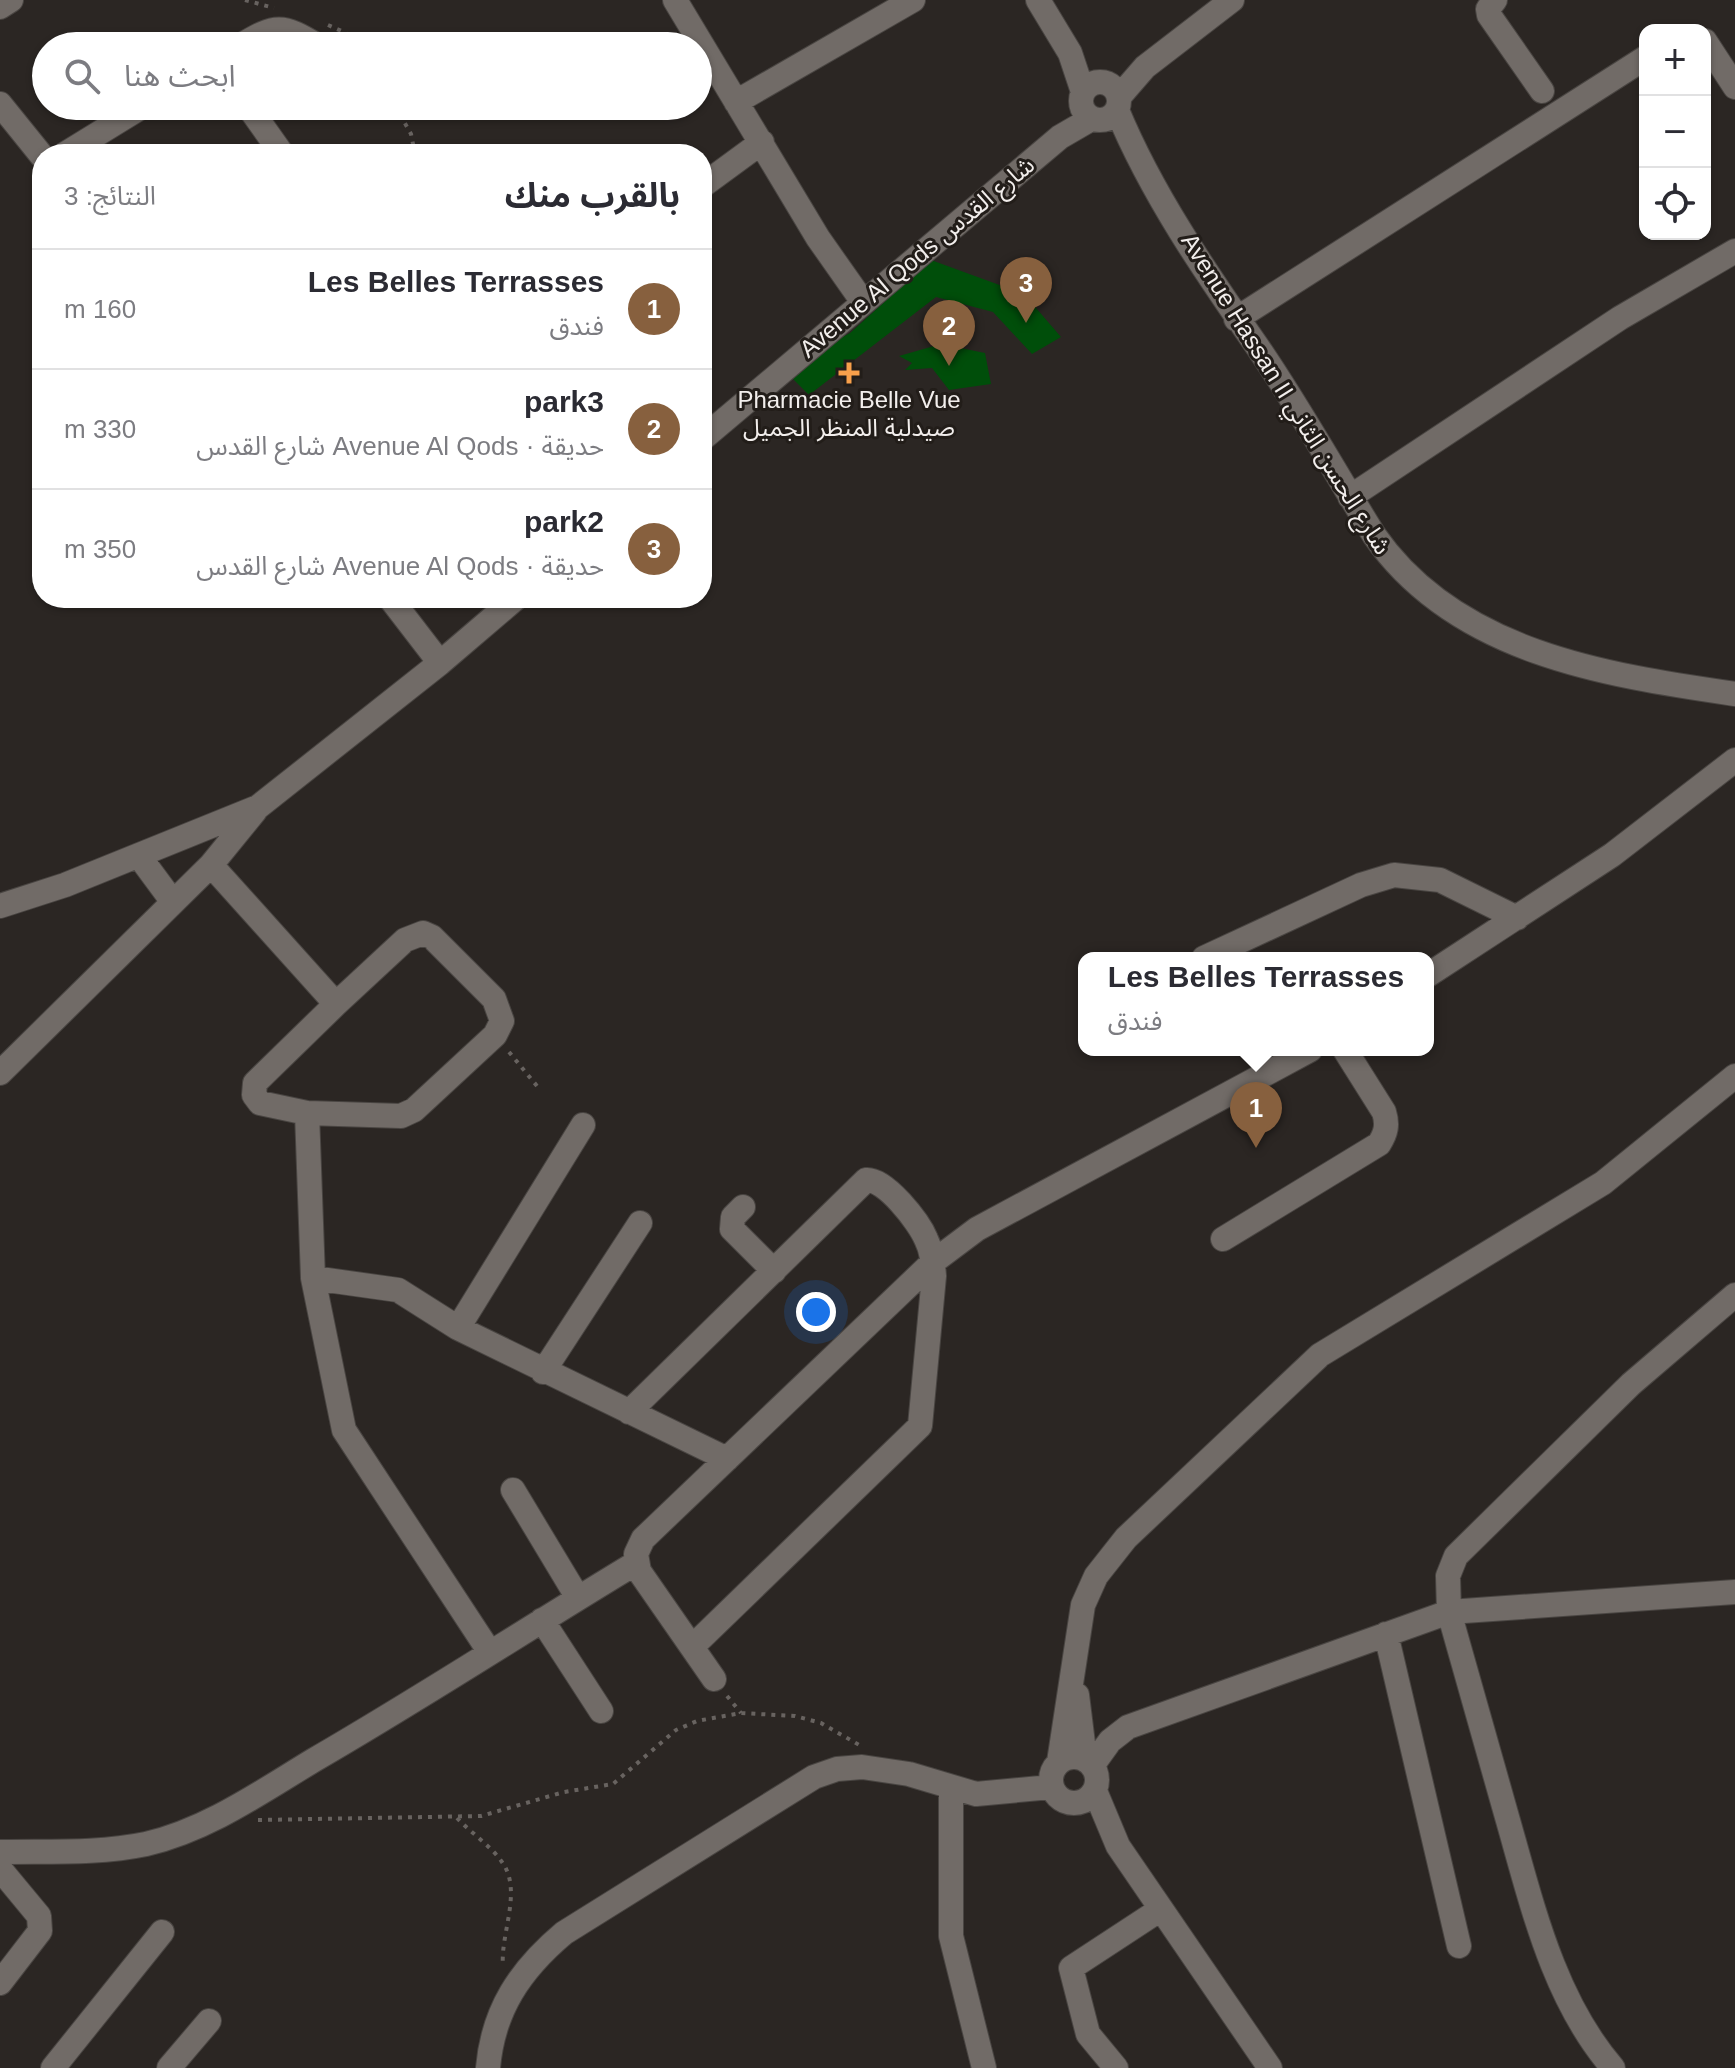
<!DOCTYPE html>
<html lang="ar">
<meta charset="utf-8">
<style>
:root{--surface:#fff;--page:#f2f2f3;--text:#2b2b33;--muted:#7c7c81;--line:#e1e1e2;--accent:#87603e}
body{margin:0;font-family:Helvetica,"Noto Sans Arabic",sans-serif;background:var(--page);color:var(--text);direction:rtl}
.controls{position:absolute;right:24px;top:24px;display:grid;overflow:hidden;border-radius:16px;box-shadow:0 2px 6px #0004}
.controls button{width:72px;height:72px;display:grid;place-items:center;padding:0;border:0;border-bottom:2px solid var(--line);background:var(--surface);color:var(--text);font:40px sans-serif}
.you{position:absolute;left:816px;top:1312px;width:28px;height:28px;margin:-20px;border:6px solid #fff;border-radius:50%;background:#1a73e8;box-shadow:0 0 0 12px #1a73e833}
.badge{display:grid;place-items:center;width:52px;height:52px;border-radius:50%;background:var(--accent);color:#fff;font-size:26px;font-weight:700}
.pin{position:absolute;translate:-50% -66px;filter:drop-shadow(0 2px 4px #0008)}
.pin::after{content:'';position:absolute;top:42px;width:28px;height:24px;background:inherit;clip-path:polygon(0 0,100% 0,50% 100%)}
.popup{position:absolute;left:1078px;top:952px;width:356px;height:104px;box-sizing:border-box;display:grid;place-content:center;border-radius:16px;background:var(--surface);filter:drop-shadow(0 2px 6px #0005);font-size:26px;white-space:nowrap;color:var(--muted)}
.popup b{font-size:30px;color:var(--text)}
.popup::after{content:'';position:absolute;left:50%;top:100%;margin-left:-16px;border:16px solid transparent;border-top-color:var(--surface)}
.list{margin:0;padding:0;list-style:none}
h2{display:flex;justify-content:space-between;align-items:center;height:104px;margin:0;padding:0 32px;font-size:34px}
h2 small{font-size:26px;font-weight:400;color:var(--muted)}
.list li{display:grid;grid-template-columns:52px 1fr auto;gap:24px;align-items:center;box-sizing:border-box;height:120px;padding:0 32px;border-top:2px solid var(--line)}
.list b{display:block;font-size:30px;white-space:nowrap}
.list p{margin:0;font-size:26px;white-space:nowrap;color:var(--muted)}
.list em{font-size:26px;font-style:normal;color:var(--muted)}
.icon{flex:none;width:44px;height:44px;fill:none;stroke:currentColor;stroke-width:2;stroke-linecap:round;stroke-linejoin:round}
.map{position:relative;flex:none;width:1735px;height:2068px;overflow:hidden;direction:ltr}
.search{position:absolute;background:var(--surface);box-shadow:0 2px 6px #0004;left:32px;top:32px;width:680px;height:88px;display:flex;align-items:center;gap:20px;box-sizing:border-box;padding:0 28px;border-radius:44px;color:var(--muted);font-size:30px}
.panel{position:absolute;background:var(--surface);box-shadow:0 2px 6px #0004;left:32px;top:144px;width:680px;height:464px;border-radius:32px;direction:rtl}
.map>svg:first-child{display:block}
.green{fill:#004e0a}
.lines{fill:none;stroke-linecap:round;stroke-linejoin:round}
.minor-casing{stroke:#494542;stroke-width:26}
.path{stroke:#686360;stroke-width:4;stroke-dasharray:4 6;stroke-linecap:butt}
.minor{stroke:#716b67;stroke-width:24}
.poi-dot{fill:#f8a04b;stroke:#221d19;stroke-width:3}
.labels{text-anchor:middle;stroke-width:6;stroke-linejoin:round;paint-order:stroke}
.street-label{font-size:24px;fill:#f2eeec;stroke:#221d19}
.poi-label{font-size:24px;fill:#f2eeec;stroke:#221d19}
</style>
<div class="map">
<svg width="1735" height="2068" viewBox="0 0 1735 2068">
<rect width="100%" height="100%" fill="#2b2623"/>
<path class="green" d="M 931,260 L 1024,294 L 1061,337 L 1032,354 L 993,312 L 936,297 L 809,395 L 783,369 L 850,333 Z
M 941,344 L 985,353 L 991,384 L 949,390 L 932,368 L 905,370 L 912,363 L 899,356 Z"/>
<g class="lines">
<g class="minor-casing">
<path id="minor" d="M 675,0 L 818,238 L 863,302
M 1038,0 L 1070,53 L 1083,92
M 1495,0 L 1488,9 L 1489,15 L 1542,91
M 0,7 L 11,0
M 1705,41 L 1735,87
M 240,46 C 276,24 282,24 318,46
M1081 101a19 19 0 1 1 38 0a19 19 0 1 1-38 0Z
M 1119,97 L 1145,67 L 1232,0
M 736,102 L 913,0
M 0,104 L 42,156
M 248,106 L 282,154
M 1117,110 C 1152,195 1207,274 1259,349 C 1300,409 1336,474 1374,535 C 1455,652 1604,675 1735,694
M 65,154 L 143,106
M 702,186 L 762,142
M 1236,319 L 1645,58
M 702,439 L 1060,137 L 1091,119
M 1350,497 L 1620,318 L 1735,251
M 390,598 L 440,663
M 139,856 L 173,902
M 211,865 L 336,1004 L 255,1083 L 254,1095 L 260,1103 L 307,1113 L 401,1116 L 414,1110 L 495,1035 L 502,1021 L 494,999 L 432,937 L 423,933 L 405,940 L 336,1004
M 0,906 L 65,885 L 258,807 L 440,663 L 516,598
M 1204,958 L 1361,885 L 1394,875 L 1440,880 L 1517,918
M 1428,975 L 1612,855 L 1735,760
M 0,1073 L 211,865 L 255,811
M 307,1113 L 313,1278 L 344,1430 L 489,1651
M 743,1207 L 733,1217 L 732,1229 L 774,1271
M 1223,1239 L 1379,1144 C 1386,1133 1388,1125 1384,1112 L 1345,1050
M 313,1278 L 398,1290 L 458,1328 L 727,1459
M 458,1328 L 583,1125
M 543,1372 L 640,1223
M 629,1412 L 866,1180 C 885,1178 919,1222 926,1239 C 932,1251 933,1263 934,1276 L 920,1426 L 692,1647
M 513,1490 L 578,1598
M 542,1620 L 601,1711
M 1386,1634 L 1459,1946
M 714,1679 L 639,1571 L 636,1554 L 643,1539 L 933,1262 L 977,1229 L 1310,1050
M 1077,1695 L 1085,1760
M1051 1780a23 23 0 1 1 46 0a23 23 0 1 1-46 0Z
M 1059,1762 L 1083,1605 L 1096,1576 L 1126,1538 L 1320,1355 L 1603,1183 L 1735,1076
M 1092,1766 L 1110,1741 L 1128,1727 L 1449,1612 L 1735,1592
M 951,1789 L 951,1936 L 984,2068
M 1095,1791 L 1118,1846 L 1270,2068
M 0,1852 C 48,1851 98,1854 146,1844 C 207,1830 261,1792 314,1760 C 423,1697 528,1628 636,1563
M 0,1869 L 39,1916 L 40,1931 L 0,1983
M 53,2068 L 162,1932
M 169,2068 L 209,2021
M 488,2068 C 493,2010 520,1970 564,1933 L 814,1777 L 837,1769 L 862,1767 L 909,1774 L 976,1794 L 1051,1787
M 1116,2068 L 1088,2034 L 1071,1968 L 1161,1909
M 1613,2068 C 1553,1999 1532,1904 1507,1817 C 1488,1749 1468,1680 1449,1612 L 1448,1576 L 1456,1556 L 1631,1384 L 1735,1295"/>
</g>
<path class="path" d="M 245,0 L 274,8
M 328,25 L 346,33 L 359,46
M 395,106 L 411,134 L 415,154
M 509,1052 L 537,1086
M 727,1696 L 741,1713
M 457,1818 C 471,1833 491,1846 502,1862 C 523,1891 500,1934 503,1966
M 258,1820 L 481,1816 L 564,1792 L 613,1784 L 676,1730 L 697,1721 L 741,1713 L 795,1716 L 821,1723 L 861,1746"/>
<use href="#minor" class="minor"/>
</g>
<path class="poi-dot" d="M845 361h8v8h8v8h-8v8h-8v-8h-8v-8h8z"/>
<g class="labels">
<g class="street-label">
<text transform="translate(917 257) rotate(-40)" y="8">Avenue Al Qods شارع القدس</text>
<text transform="translate(1286 394) rotate(58)" y="8">Avenue Hassan II شارع الحسن الثاني</text>
</g>
<g class="poi-label">
<text x="849" y="408">Pharmacie Belle Vue<tspan x="849" dy="28">صيدلية المنظر الجميل</tspan></text>
</g>
</g>
</svg>
<div class="controls">
<button>+</button>
<button>−</button>
<button><svg class="icon" aria-label="locate" viewBox="0 0 24 24"><circle cx="12" cy="12" r="6"/><path d="M12 2v4M12 18v4M2 12h4M18 12h4"/></svg></button>
</div>
<div class="you"></div>
<div class="pin badge" style="left:1256px;top:1148px">1</div>
<div class="popup"><b>Les Belles Terrasses</b>فندق</div>
<div class="pin badge" style="left:949px;top:366px">2</div>
<div class="pin badge" style="left:1026px;top:323px">3</div>
<div class="search"><svg class="icon" aria-label="search" viewBox="0 0 24 24"><circle cx="10" cy="10" r="6"/><path d="M15 15l6 6"/></svg>ابحث هنا</div>
<section class="panel">
<h2>بالقرب منك<small>النتائج: 3</small></h2>
<ul class="list">
<li><span class="badge">1</span><div><b>Les Belles Terrasses</b><p>فندق</p></div><em>160 m</em></li>
<li><span class="badge">2</span><div><b>park3</b><p>حديقة · Avenue Al Qods شارع القدس</p></div><em>330 m</em></li>
<li><span class="badge">3</span><div><b>park2</b><p>حديقة · Avenue Al Qods شارع القدس</p></div><em>350 m</em></li>
</ul>
</section>
</div>
